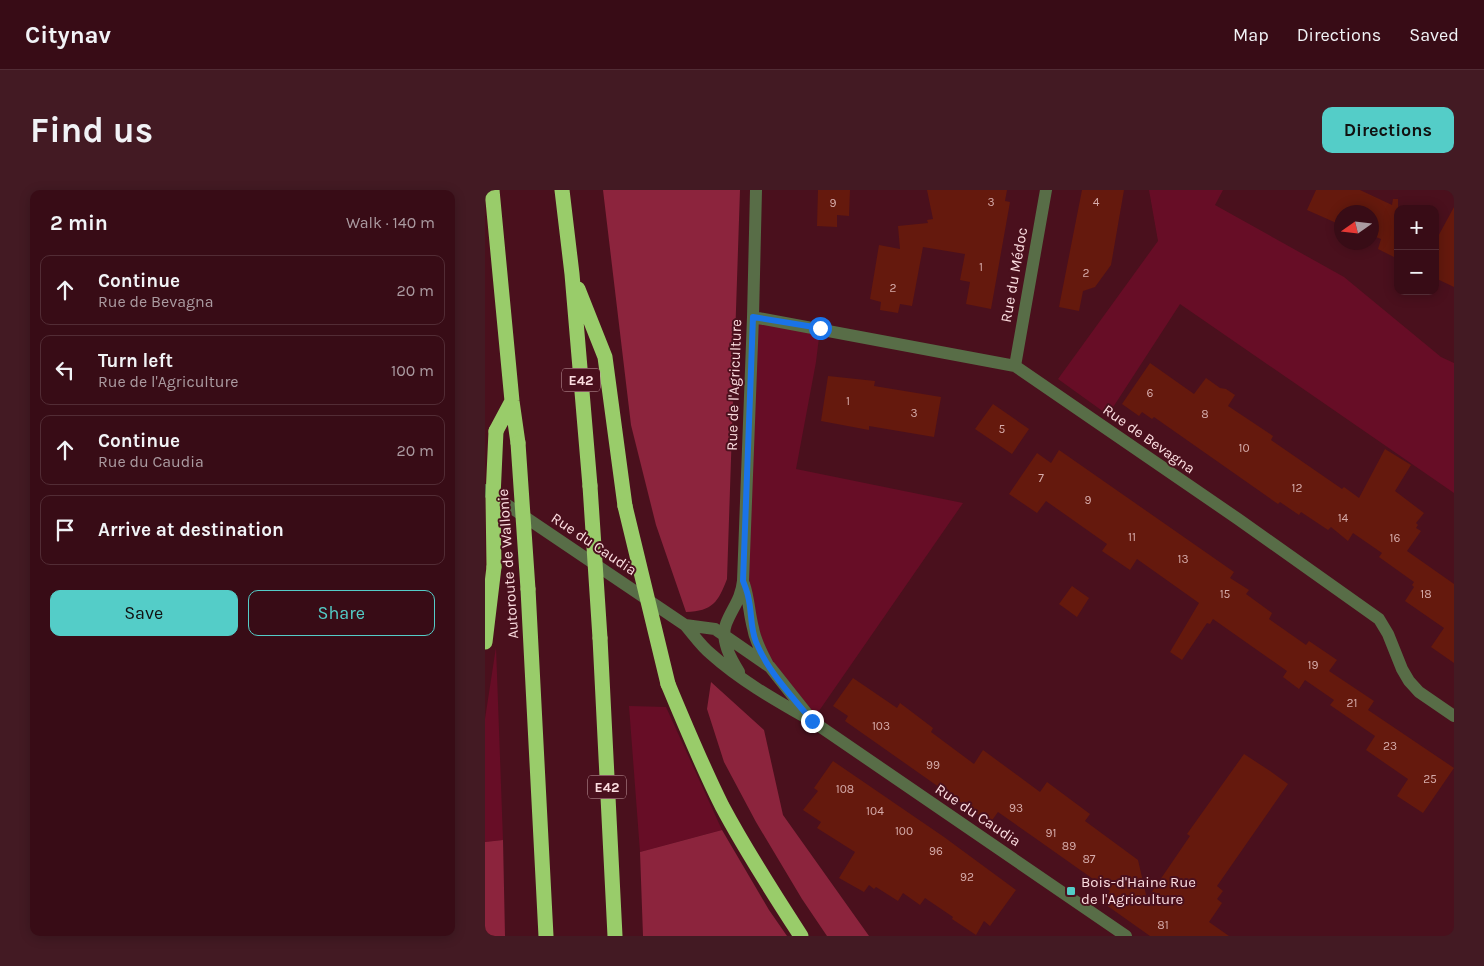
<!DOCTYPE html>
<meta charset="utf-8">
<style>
:root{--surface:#380c16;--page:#431a23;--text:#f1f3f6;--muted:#ab9ba1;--line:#522c35;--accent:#54cdc8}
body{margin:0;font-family:Karla,sans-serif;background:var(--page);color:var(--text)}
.controls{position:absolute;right:15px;top:15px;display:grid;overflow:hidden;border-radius:10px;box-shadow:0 2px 12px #0003}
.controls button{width:45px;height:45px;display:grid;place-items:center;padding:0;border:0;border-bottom:1px solid var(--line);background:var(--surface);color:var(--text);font:25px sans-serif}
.compass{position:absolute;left:849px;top:15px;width:45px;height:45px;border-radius:50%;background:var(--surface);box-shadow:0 2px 12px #0003;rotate:256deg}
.stop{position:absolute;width:15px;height:15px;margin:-11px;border:4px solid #1a73e8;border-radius:50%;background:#fff}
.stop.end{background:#1a73e8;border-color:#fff;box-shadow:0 1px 5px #0008}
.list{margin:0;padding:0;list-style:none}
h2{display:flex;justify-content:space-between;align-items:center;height:65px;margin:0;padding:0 20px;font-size:21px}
h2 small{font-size:16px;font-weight:400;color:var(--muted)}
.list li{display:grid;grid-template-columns:32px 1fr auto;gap:15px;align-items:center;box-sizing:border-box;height:70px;margin:0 10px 10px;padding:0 10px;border:1px solid var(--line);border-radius:10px}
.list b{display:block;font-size:19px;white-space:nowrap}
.list p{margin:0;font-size:16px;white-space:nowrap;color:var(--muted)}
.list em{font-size:16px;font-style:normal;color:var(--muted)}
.actions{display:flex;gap:10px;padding:15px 20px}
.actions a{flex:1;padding:11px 0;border:1px solid var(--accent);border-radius:10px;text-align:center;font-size:18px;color:var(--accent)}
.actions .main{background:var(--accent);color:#111}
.icon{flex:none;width:28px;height:28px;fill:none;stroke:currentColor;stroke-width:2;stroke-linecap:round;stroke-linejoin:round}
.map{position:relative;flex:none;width:969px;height:746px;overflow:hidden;border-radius:10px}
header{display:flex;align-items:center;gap:30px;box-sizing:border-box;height:70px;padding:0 25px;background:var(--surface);border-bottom:1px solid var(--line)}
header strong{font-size:24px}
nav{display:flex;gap:28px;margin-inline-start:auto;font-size:18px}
.intro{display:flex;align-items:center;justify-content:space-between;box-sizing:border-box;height:120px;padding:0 30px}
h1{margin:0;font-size:35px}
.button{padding:12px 22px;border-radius:10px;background:var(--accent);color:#111;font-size:18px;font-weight:700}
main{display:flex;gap:30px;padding:0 30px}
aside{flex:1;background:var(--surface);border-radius:10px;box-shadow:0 2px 12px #0003}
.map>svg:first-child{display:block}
.green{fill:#670d26}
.forest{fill:#8c243d}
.building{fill:#65190d}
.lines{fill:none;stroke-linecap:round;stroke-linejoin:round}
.minor{stroke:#586d47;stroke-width:12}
.motorway{stroke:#99cc6a;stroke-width:15}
.motorway-bridge{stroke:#99cc6a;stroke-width:15}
.route{stroke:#1a73e8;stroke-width:6}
.poi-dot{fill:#54cdc8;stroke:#4a101d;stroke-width:2}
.labels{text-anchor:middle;stroke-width:4;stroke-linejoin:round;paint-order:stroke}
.number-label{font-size:12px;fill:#d6acab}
.shield{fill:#4a101d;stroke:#c7a0a6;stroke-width:1}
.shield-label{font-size:14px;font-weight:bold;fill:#fcdde0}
.street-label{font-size:15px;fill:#fcdde0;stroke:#4a101d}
.poi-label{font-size:15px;fill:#fcdde0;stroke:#4a101d;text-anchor:start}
</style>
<header>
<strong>Citynav</strong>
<nav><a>Map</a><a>Directions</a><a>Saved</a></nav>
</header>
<div class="intro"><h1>Find us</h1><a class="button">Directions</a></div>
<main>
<aside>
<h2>2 min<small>Walk · 140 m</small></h2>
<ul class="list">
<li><svg class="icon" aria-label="ahead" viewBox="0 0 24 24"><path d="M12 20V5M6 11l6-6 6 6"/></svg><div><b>Continue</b><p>Rue de Bevagna</p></div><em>20 m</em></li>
<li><svg class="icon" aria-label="left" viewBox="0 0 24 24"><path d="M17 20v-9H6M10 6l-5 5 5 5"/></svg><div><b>Turn left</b><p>Rue de l'Agriculture</p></div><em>100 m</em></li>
<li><svg class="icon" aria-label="ahead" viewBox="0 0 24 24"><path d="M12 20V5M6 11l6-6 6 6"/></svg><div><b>Continue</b><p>Rue du Caudia</p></div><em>20 m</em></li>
<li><svg class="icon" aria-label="arrive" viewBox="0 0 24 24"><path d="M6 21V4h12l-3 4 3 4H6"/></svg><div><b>Arrive at destination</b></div></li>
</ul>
<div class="actions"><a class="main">Save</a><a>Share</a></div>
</aside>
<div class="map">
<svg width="969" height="746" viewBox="0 0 969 746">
<rect width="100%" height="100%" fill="#4a101d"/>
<path class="green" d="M 664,0 L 738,0 L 730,15 L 859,87 L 956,167 L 969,173 L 969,303 L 695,114 L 623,225 L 573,189 L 673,51 Z
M 268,127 L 335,139 L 331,172 L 311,279 L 478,313 L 327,531 L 285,477 L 263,406 Z
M 11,457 L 18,650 L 0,652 L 0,529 Z
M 144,516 L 181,517 L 237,640 L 155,662 Z"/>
<path class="forest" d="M 118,0 L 255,0 L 242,389 C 233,412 228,421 201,422 L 171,335 L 146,235 Z
M 226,492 L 279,540 L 298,625 L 384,746 L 342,746 L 317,709 L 271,632 L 239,572 L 222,519 Z
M 237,640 L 284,720 L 302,746 L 158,746 L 155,662 Z
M 18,650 L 20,746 L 0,746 L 0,652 Z"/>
<path class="building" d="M 333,0 L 365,0 L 364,26 L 352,25 L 352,37 L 332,36 Z
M 442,0 L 522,0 L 520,11 L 525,12 L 506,119 L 481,114 L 485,92 L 475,90 L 480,64 L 438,57 L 427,116 L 415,114 L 413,123 L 395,120 L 396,112 L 385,109 L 394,55 L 415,59 L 413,36 L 443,33 L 442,30 L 448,29 Z
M 597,0 L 639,0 L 626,75 L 610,97 L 598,101 L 594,121 L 574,117 Z
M 831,0 L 875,0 L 907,15 L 908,9 L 913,9 L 913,69 L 893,59 L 896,49 L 886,45 L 886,22 L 856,22 L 856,35 L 822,20 Z
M 969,17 L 969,97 L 950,88 L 950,52 Z
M 665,173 L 709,204 L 721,188 L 735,198 L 741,199 L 750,205 L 743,216 L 788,246 L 786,250 L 857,299 L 859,297 L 874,308 L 900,259 L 926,275 L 910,301 L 939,323 L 931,333 L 933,335 L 931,338 L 936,341 L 922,361 L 969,394 L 969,473 L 946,457 L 959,438 L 920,411 L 929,397 L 927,395 L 929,392 L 894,367 L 897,363 L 868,343 L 863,351 L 846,337 L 843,340 L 816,322 L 814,325 L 795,312 L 793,314 L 669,227 L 667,229 L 657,222 L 654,226 L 637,214 Z
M 343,186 L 390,191 L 389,196 L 456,207 L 449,247 L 384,236 L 384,240 L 336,231 Z
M 508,214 L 544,239 L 527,264 L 490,239 Z
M 574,260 L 749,382 L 745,388 L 764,400 L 761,404 L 787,423 L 784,429 L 821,455 L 824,451 L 852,470 L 844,481 L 889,511 L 883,520 L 969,578 L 938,623 L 912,606 L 923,589 L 881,560 L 890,546 L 845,515 L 849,510 L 820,490 L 814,499 L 798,487 L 802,481 L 728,429 L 725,434 L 722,433 L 697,470 L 685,462 L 714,413 L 652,369 L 645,380 L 617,361 L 622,354 L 561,311 L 552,323 L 524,304 L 552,263 L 566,273 Z
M 587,396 L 604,408 L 592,427 L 574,414 Z
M 368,488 L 412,518 L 415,513 L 448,538 L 446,542 L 489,574 L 498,560 L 555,602 L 562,592 L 605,624 L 600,631 L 653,670 L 662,709 L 705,646 L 702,644 L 759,564 L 785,581 L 803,594 L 732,696 L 738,701 L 732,709 L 737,713 L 724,732 L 744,746 L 665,746 L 617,712 L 625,701 L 550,648 L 513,622 L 505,633 L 360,531 L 363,526 L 348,516 Z
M 348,571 L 459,647 L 531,700 L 505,736 L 499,731 L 491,745 L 467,729 L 468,727 L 440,708 L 435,715 L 418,703 L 413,711 L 391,697 L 389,699 L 384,695 L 379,702 L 354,688 L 370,662 L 332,638 L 336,632 L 318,620 L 333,601 L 329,598 Z"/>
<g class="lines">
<path class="minor" d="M 268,127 L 530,176 L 753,329 L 894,429 L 903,444 L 917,479 L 924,491 L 934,502 L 969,526
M 530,176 L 561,0
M 0,300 L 200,435 C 208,444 216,456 226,464 C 256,491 292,511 327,531 L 641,746
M 259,394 C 264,409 264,423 268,438 C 270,451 277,463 283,475
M 200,435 L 230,439 L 285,477 L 323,525
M 254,482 C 246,469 235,450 241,434 C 247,418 256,410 258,391 L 268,127 L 271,0"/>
<path class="motorway" d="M 7,0 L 27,211 L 33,253
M 77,0 L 87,84 L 105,296
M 93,99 L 120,167 L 140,316
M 11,241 L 27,211
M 43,399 L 61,746
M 115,448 L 130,746
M 0,452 L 9,377
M 183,494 C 200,535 217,576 237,616 C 261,661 288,703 316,746"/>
<path class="motorway-bridge" d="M 33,253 L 43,399
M 105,296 L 115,448
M 140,316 L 183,494
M 9,377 L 8,307 L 11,241"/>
</g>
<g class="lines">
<path class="route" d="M 327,531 C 307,506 283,482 271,452 C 265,437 267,421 263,406 C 262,401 260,396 258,391 L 268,127 L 335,138"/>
</g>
<rect class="poi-dot" x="581" y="696" width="10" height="10" rx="2.5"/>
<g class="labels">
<g class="number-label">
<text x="506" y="16">3</text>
<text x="611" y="16">4</text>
<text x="348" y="17">9</text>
<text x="496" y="81">1</text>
<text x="601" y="87">2</text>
<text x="408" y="102">2</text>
<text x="665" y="207">6</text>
<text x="363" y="215">1</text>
<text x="429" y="227">3</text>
<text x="720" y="228">8</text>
<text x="517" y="243">5</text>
<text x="759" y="262">10</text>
<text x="556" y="292">7</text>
<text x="812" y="302">12</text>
<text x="603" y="314">9</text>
<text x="858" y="332">14</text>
<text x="647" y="351">11</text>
<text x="910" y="352">16</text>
<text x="698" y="373">13</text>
<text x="740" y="408">15</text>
<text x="941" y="408">18</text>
<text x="828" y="479">19</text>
<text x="867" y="517">21</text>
<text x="396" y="540">103</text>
<text x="905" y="560">23</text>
<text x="448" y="579">99</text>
<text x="945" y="593">25</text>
<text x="360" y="603">108</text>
<text x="531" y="622">93</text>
<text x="390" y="625">104</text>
<text x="419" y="645">100</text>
<text x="566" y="647">91</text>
<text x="584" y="660">89</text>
<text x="451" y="665">96</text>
<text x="604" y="673">87</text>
<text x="482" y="691">92</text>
<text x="678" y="739">81</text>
</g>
<g class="shield">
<rect x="77" y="178.5" width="38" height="23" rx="4"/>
<rect x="103" y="585.5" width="38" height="23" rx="4"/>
</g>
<g class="shield-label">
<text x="96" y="195">E42</text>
<text x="122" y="602">E42</text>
</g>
<g class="street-label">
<text transform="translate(529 85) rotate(-80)" y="5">Rue du Médoc</text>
<text transform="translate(249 195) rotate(-88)" y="5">Rue de l'Agriculture</text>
<text transform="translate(664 249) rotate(35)" y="5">Rue de Bevagna</text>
<text transform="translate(109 354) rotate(34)" y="5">Rue du Caudia</text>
<text transform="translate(23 374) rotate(-94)" y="5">Autoroute de Wallonie</text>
<text transform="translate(493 625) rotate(34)" y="5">Rue du Caudia</text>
</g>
<g class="poi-label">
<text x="596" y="697">Bois-d'Haine Rue<tspan x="596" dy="17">de l'Agriculture</tspan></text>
</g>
</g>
</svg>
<div class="controls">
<button>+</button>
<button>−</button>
</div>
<svg class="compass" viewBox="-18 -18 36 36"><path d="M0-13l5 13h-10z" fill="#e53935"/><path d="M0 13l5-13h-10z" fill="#ab9ba1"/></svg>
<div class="stop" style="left:335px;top:138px"></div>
<div class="stop end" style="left:327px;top:531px"></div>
</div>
</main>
